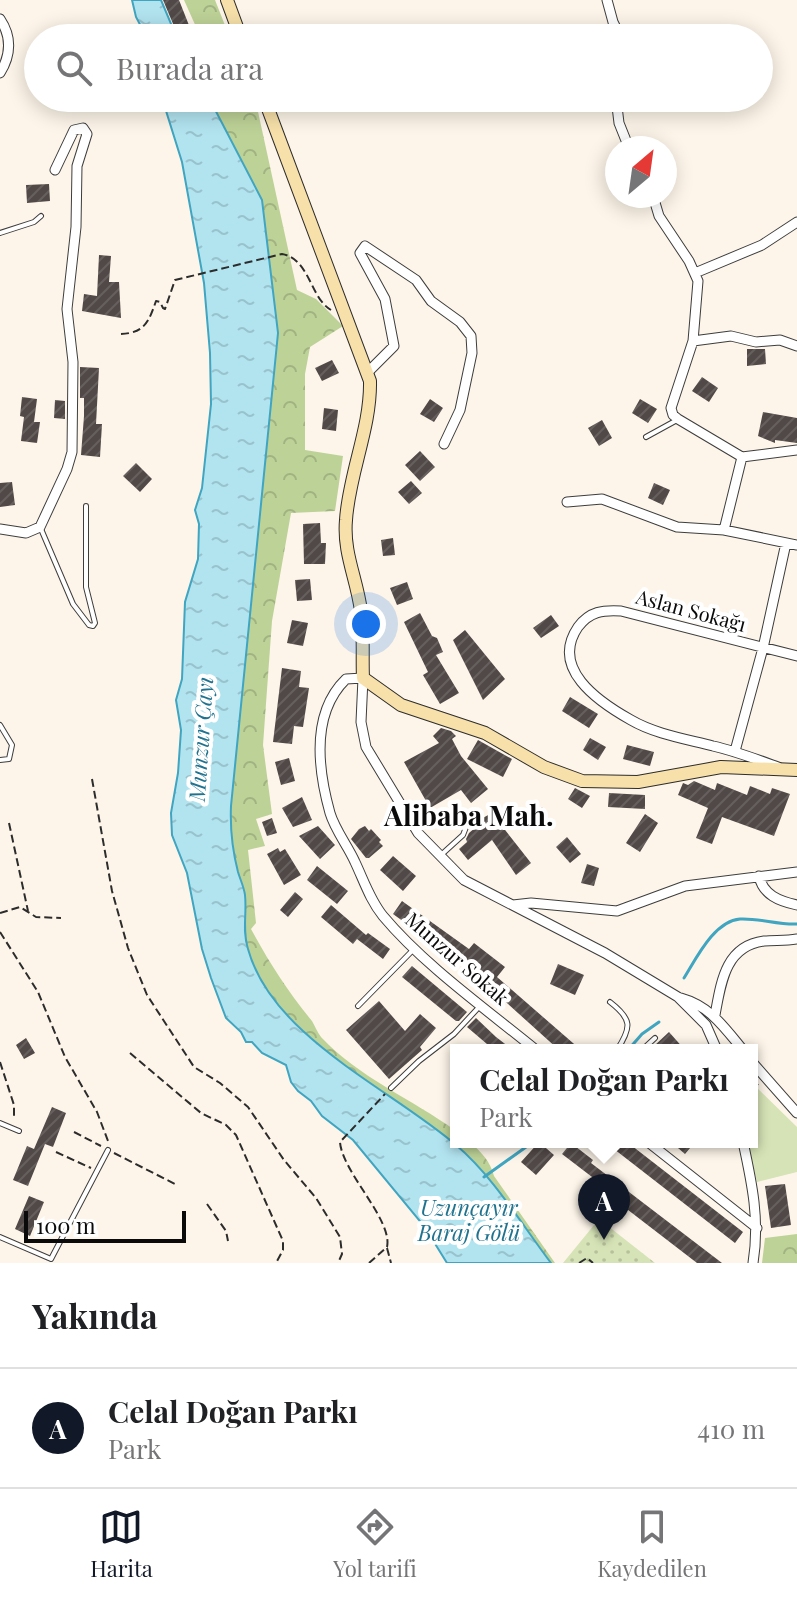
<!DOCTYPE html>
<html lang="tr">
<meta charset="utf-8">
<style>
:root{--surface:#fff;--page:#f2f2f2;--text:#202124;--muted:#757577;--line:#e0e0e0;--accent:#111827}
body{margin:0;font-family:"Playfair Display",serif;background:var(--page);color:var(--text)}
.compass{position:absolute;left:605px;top:136px;width:72px;height:72px;border-radius:50%;background:var(--surface);box-shadow:0 4px 20px #0003;rotate:29deg}
.scale{position:absolute;left:24px;bottom:20px;width:162px;box-sizing:border-box;padding-left:8px;border:4px solid #0a0a0a;border-top:0;font-size:22px;line-height:28px;white-space:nowrap;color:#0a0a0a;-webkit-text-stroke:6px #fff;paint-order:stroke}
.you{position:absolute;left:366px;top:624px;width:28px;height:28px;margin:-20px;border:6px solid #fff;border-radius:50%;background:#1a73e8;box-shadow:0 0 0 12px #1a73e833}
.badge{display:grid;place-items:center;width:52px;height:52px;border-radius:50%;background:var(--accent);color:#fff;font-size:26px;font-weight:700}
.pin{position:absolute;translate:-50% -66px;filter:drop-shadow(0 2px 4px #0008)}
.pin::after{content:'';position:absolute;top:42px;width:28px;height:24px;background:inherit;clip-path:polygon(0 0,100% 0,50% 100%)}
.popup{position:absolute;left:450px;top:1044px;width:308px;height:104px;box-sizing:border-box;display:grid;place-content:center;border-radius:0px;background:var(--surface);filter:drop-shadow(0 2px 6px #0005);font-size:26px;white-space:nowrap;color:var(--muted)}
.popup b{font-size:30px;color:var(--text)}
.popup::after{content:'';position:absolute;left:50%;top:100%;margin-left:-16px;border:16px solid transparent;border-top-color:var(--surface)}
.list{margin:0;padding:0;list-style:none}
h2{display:flex;justify-content:space-between;align-items:center;height:104px;margin:0;padding:0 32px;font-size:34px}
h2 small{font-size:26px;font-weight:400;color:var(--muted)}
.list li{display:grid;grid-template-columns:52px 1fr auto;gap:24px;align-items:center;box-sizing:border-box;height:120px;padding:0 32px;border-top:2px solid var(--line)}
.list b{display:block;font-size:30px;white-space:nowrap}
.list p{margin:0;font-size:26px;white-space:nowrap;color:var(--muted)}
.list em{font-size:26px;font-style:normal;color:var(--muted)}
.icon{flex:none;width:44px;height:44px;fill:none;stroke:currentColor;stroke-width:2;stroke-linecap:round;stroke-linejoin:round}
.map{position:relative;flex:none;width:797px;height:1263px;overflow:hidden}
.search{position:absolute;background:var(--surface);box-shadow:0 4px 20px #0003;left:24px;right:24px;top:24px;height:88px;display:flex;align-items:center;gap:20px;box-sizing:border-box;padding:0 28px;border-radius:44px;color:var(--muted);font-size:30px}
.sheet{height:224px;background:var(--surface)}
nav{display:flex;justify-content:space-around;align-items:center;box-sizing:border-box;height:112px;border-top:2px solid var(--line);background:var(--surface);font-size:22px;color:var(--muted)}
nav a{display:grid;justify-items:center;gap:4px}
nav .on{color:var(--accent)}
.map>svg:first-child{display:block}
.grass{fill:#d6e3b6}
.forest{fill:url(#forest-crowns)}
.park{fill:url(#park-dots)}
.water{fill:url(#water-ripples);stroke:#40a5c0;stroke-width:2}
.lines{fill:none;stroke-linecap:round;stroke-linejoin:round}
.stream{stroke:#40a5c0;stroke-width:3}
.building{fill:url(#building-hatch)}
.service-casing{stroke:#3d3d3d;stroke-width:6}
.minor-casing{stroke:#3d3d3d;stroke-width:11}
.secondary-casing{stroke:#2c2c2c;stroke-width:14}
.path{stroke:#2c2c2c;stroke-width:2;stroke-dasharray:8 4;stroke-linecap:butt}
.service{stroke:#fff;stroke-width:4}
.minor{stroke:#fff;stroke-width:9}
.secondary{stroke:#f7e0a9;stroke-width:12}
.labels{text-anchor:middle;stroke-width:8;stroke-linejoin:round;paint-order:stroke}
.street-label{font-size:20px;fill:#0a0a0a;stroke:#fff}
.water-label{font-size:22px;font-style:italic;fill:#20738f;stroke:#fff}
.district-label{font-size:28px;font-weight:bold;fill:#0a0a0a;stroke:#fff}
</style>
<div class="map">
<svg width="797" height="1263" viewBox="0 0 797 1263">
<defs>
<pattern id="forest-crowns" width="20" height="18" patternUnits="userSpaceOnUse" patternTransform="scale(2)"><rect width="20" height="18" fill="#bdd297"/><path d="M2 6a3 3 0 1 1 6 0M12 15a3 3 0 1 1 6 0" fill="none" stroke="#a1b381"/></pattern>
<pattern id="park-dots" width="8" height="8" patternUnits="userSpaceOnUse" patternTransform="scale(2)"><rect width="8" height="8" fill="#d6e3b6"/><path d="M2 2h.1M6 6h.1" fill="none" stroke="#b6c19b" stroke-width="1.8" stroke-linecap="round"/></pattern>
<pattern id="water-ripples" width="26" height="14" patternUnits="userSpaceOnUse" patternTransform="scale(2)"><rect width="26" height="14" fill="#b2e4f0"/><path d="M2 4q2-2 4 0t4 0M15 11q2-2 4 0t4 0" fill="none" stroke="#98c2cc"/></pattern>
<pattern id="building-hatch" width="6" height="6" patternUnits="userSpaceOnUse" patternTransform="scale(2)"><rect width="6" height="6" fill="#514947"/><path d="M-1 1l2-2M0 6l6-6M5 7l2-2" fill="none" stroke="#655f5d"/></pattern>
</defs>
<rect width="100%" height="100%" fill="#fdf5e9"/>
<path class="grass" d="M 752,1083 L 797,1127 L 797,1172 L 757,1182 L 747,1142 L 752,1142 Z"/>
<path class="forest" d="M 184,0 L 215,0 L 230,38 L 201,38 Z
M 209,98 L 255,98 L 297,290 L 316,299 L 343,326 L 310,347 L 305,374 L 305,450 L 343,456 L 335,511 L 291,513 L 272,621 L 263,745 L 272,814 L 256,819 L 265,846 L 248,850 L 256,923 L 251,929 C 269,962 288,992 312,1021 C 315,1026 317,1032 321,1037 C 358,1077 412,1099 456,1131 L 456,1142 L 470,1142 C 482,1153 490,1161 494,1176 L 555,1263 L 551,1263 L 473,1160 C 405,1095 277,1043 248,950 C 242,931 247,915 245,896 C 245,888 240,880 238,872 C 232,849 230,830 231,806 L 278,333 L 262,200 Z
M 797,1234 L 797,1263 L 762,1263 L 765,1238 Z"/>
<path class="park" d="M 599,1219 L 655,1263 L 563,1263 Z"/>
<path class="water" d="M 132,0 L 161,0 L 177,38 L 147,38 L 136,17 Z
M 162,98 L 209,98 L 262,200 L 278,333 L 231,806 C 230,829 232,849 238,872 C 240,879 244,887 245,895 C 247,914 242,930 248,949 C 272,1037 391,1089 456,1145 C 493,1176 522,1225 551,1263 L 447,1263 L 424,1226 L 353,1140 L 322,1116 L 311,1101 L 298,1091 L 291,1082 L 286,1065 L 262,1053 L 252,1042 L 246,1042 L 241,1032 L 226,1018 L 211,978 L 202,949 L 187,873 L 172,835 L 171,813 L 178,773 L 181,730 L 176,700 L 182,679 L 185,602 L 198,559 L 199,524 L 195,510 L 202,488 L 211,404 L 210,353 L 204,283 L 182,162 Z"/>
<g class="lines">
<path class="stream" d="M 684,978 C 696,959 714,921 740,919 C 759,918 778,925 797,924
M 628,1050 L 642,1034 L 659,1022
M 484,1177 L 533,1142"/>
</g>
<path class="building" d="M 163,0 L 179,0 L 194,38 L 179,38 Z
M 49,184 L 50,201 L 27,203 L 26,185 Z
M 99,255 L 111,256 L 109,282 L 119,282 L 121,318 L 82,311 L 84,294 L 97,296 Z
M 747,349 L 765,349 L 766,364 L 747,366 Z
M 332,360 L 339,373 L 322,381 L 315,368 Z
M 80,367 L 99,368 L 96,424 L 102,424 L 100,457 L 81,455 L 84,416 L 84,398 L 80,398 Z
M 702,377 L 718,388 L 709,402 L 692,391 Z
M 22,397 L 37,399 L 34,422 L 40,422 L 37,443 L 21,441 L 24,417 L 20,416 Z
M 430,399 L 443,408 L 434,422 L 420,414 Z
M 640,399 L 657,409 L 648,423 L 632,413 Z
M 55,400 L 65,401 L 65,419 L 54,418 Z
M 324,408 L 338,410 L 336,431 L 322,429 Z
M 763,412 L 797,418 L 797,443 L 775,440 L 775,443 L 758,436 Z
M 602,420 L 612,438 L 599,446 L 588,428 Z
M 420,451 L 435,467 L 420,481 L 405,465 Z
M 136,463 L 152,479 L 140,492 L 123,476 Z
M 411,481 L 422,493 L 409,504 L 398,492 Z
M 12,482 L 15,505 L 0,507 L 0,483 Z
M 654,483 L 670,490 L 663,505 L 648,498 Z
M 320,523 L 321,543 L 326,543 L 325,564 L 304,564 L 303,524 Z
M 393,538 L 395,555 L 383,556 L 381,540 Z
M 310,579 L 312,600 L 297,601 L 295,580 Z
M 407,582 L 413,599 L 397,605 L 390,588 Z
M 420,613 L 432,636 L 437,638 L 443,652 L 436,655 L 459,693 L 440,704 L 423,675 L 428,672 L 404,622 Z
M 551,615 L 559,626 L 541,638 L 533,628 Z
M 292,620 L 308,623 L 303,646 L 287,643 Z
M 465,630 L 505,679 L 483,700 L 453,640 Z
M 282,668 L 301,671 L 299,687 L 309,688 L 303,727 L 294,726 L 292,744 L 273,742 Z
M 570,697 L 598,714 L 589,728 L 562,711 Z
M 441,728 L 451,731 L 456,736 L 452,739 L 461,756 L 488,789 L 471,803 L 461,790 L 430,808 L 404,762 L 439,743 L 433,736 Z
M 590,738 L 606,747 L 598,760 L 583,750 Z
M 478,740 L 512,759 L 503,777 L 467,759 Z
M 627,745 L 654,752 L 650,766 L 623,759 Z
M 289,758 L 295,781 L 281,785 L 275,762 Z
M 694,781 L 715,790 L 717,783 L 747,795 L 750,786 L 770,794 L 772,788 L 790,794 L 774,836 L 722,817 L 712,844 L 696,838 L 708,808 L 678,795 L 683,783 L 688,785 Z
M 575,788 L 590,796 L 582,808 L 568,799 Z
M 609,793 L 645,795 L 645,809 L 608,807 Z
M 302,797 L 312,820 L 293,827 L 282,808 Z
M 542,807 L 547,814 L 542,817 L 545,820 L 537,825 L 530,816 Z
M 499,809 L 506,823 L 502,826 L 531,863 L 516,875 L 492,840 L 468,860 L 459,849 L 467,842 L 466,839 L 469,833 L 482,822 L 481,819 Z
M 645,814 L 658,823 L 640,852 L 626,843 Z
M 272,818 L 277,833 L 267,836 L 262,822 Z
M 318,826 L 335,845 L 320,859 L 299,836 Z
M 365,826 L 369,831 L 371,829 L 381,840 L 379,842 L 383,846 L 369,858 L 366,858 L 351,839 L 359,829 Z
M 567,837 L 581,854 L 570,863 L 556,847 Z
M 278,848 L 280,852 L 285,849 L 301,875 L 284,885 L 267,854 Z
M 393,856 L 416,876 L 403,891 L 380,870 Z
M 587,864 L 599,868 L 594,886 L 581,883 Z
M 317,866 L 348,891 L 337,904 L 307,880 Z
M 295,892 L 303,899 L 288,917 L 280,910 Z
M 402,901 L 469,949 L 474,943 L 505,967 L 497,977 L 581,1050 L 559,1050 L 498,995 L 501,992 L 393,914 Z
M 331,905 L 366,935 L 368,933 L 390,949 L 383,959 L 357,939 L 353,944 L 321,917 Z
M 558,964 L 584,975 L 575,995 L 550,984 Z
M 412,966 L 467,1012 L 459,1021 L 456,1021 L 402,977 Z
M 379,1001 L 405,1031 L 420,1014 L 436,1028 L 420,1047 L 422,1050 L 389,1079 L 346,1030 Z
M 476,1018 L 496,1037 L 513,1050 L 494,1050 L 467,1027 Z
M 669,1032 L 685,1050 L 649,1050 L 654,1046 Z
M 26,1038 L 35,1053 L 24,1059 L 16,1045 Z
M 52,1107 L 66,1113 L 53,1147 L 45,1144 L 28,1186 L 13,1180 L 27,1146 L 34,1149 Z
M 539,1142 L 554,1155 L 536,1175 L 521,1162 Z
M 605,1142 L 627,1142 L 743,1232 L 735,1243 Z
M 671,1142 L 695,1142 L 685,1154 Z
M 571,1143 L 593,1160 L 591,1163 L 722,1263 L 697,1263 L 593,1183 L 596,1180 L 562,1154 Z
M 785,1184 L 791,1225 L 771,1228 L 765,1186 Z
M 29,1196 L 44,1202 L 30,1236 L 15,1229 Z"/>
<g class="lines">
<g class="service-casing">
<path id="service" d="M 0,233 L 34,222 L 41,216
M 646,437 L 677,420
M 41,529 L 73,604 L 89,625 L 93,626 L 95,623 L 86,587 L 86,506
M 0,725 L 12,745 L 9,759 L 0,760
M 441,855 L 463,835 L 470,817
M 610,1002 C 632,1019 632,1027 617,1050
M 358,1006 L 412,951
M 642,1050 L 655,1038
M 391,1088 L 419,1061 L 454,1034 L 480,1006
M 0,1123 L 19,1131
M 0,1237 L 51,1259 L 108,1150"/>
</g>
<g class="minor-casing">
<path id="minor" d="M 607,0 L 613,22 L 621,38
M 0,19 C 12,37 11,55 0,73
M 616,98 L 619,123 L 629,148
M 653,196 L 659,216 L 689,261 L 698,281 L 693,341 L 671,408 L 673,415 L 678,419 L 742,457
M 695,273 L 762,245 L 797,222
M 693,341 L 731,336 L 756,342 L 780,340 L 797,346
M 368,372 L 394,346 L 385,299 L 360,253 L 365,246 L 416,280 L 431,301 L 460,322 L 471,336 L 472,353 L 460,410 L 444,444
M 742,457 L 797,450
M 567,502 L 602,499 L 677,527 L 724,530 L 797,545
M 0,529 L 26,533 L 40,527 L 67,469 L 72,452 L 73,362 L 67,309 L 76,227 L 77,166 L 87,134 L 83,128 L 74,130 L 55,170
M 724,530 L 742,457
M 735,751 L 763,648 L 786,543
M 778,767 C 756,759 735,751 713,746 C 686,739 655,734 631,720 C 597,701 550,668 578,627 C 590,611 603,610 621,611 L 797,656
M 759,876 C 763,895 779,901 797,905
M 513,905 L 531,903 L 617,911 L 685,886 L 797,872
M 681,998 C 710,1006 724,1027 743,1050
M 715,1015 C 721,983 725,946 764,941 C 775,940 786,941 797,939
M 536,1050 C 486,1009 424,965 383,916 C 370,900 364,881 355,862 C 348,846 335,830 330,813 C 318,770 311,713 346,679 L 363,678 L 361,722 L 366,747 L 418,833 L 464,880 L 605,953 L 678,997 L 706,1025 L 717,1050
M 752,1062 L 797,1113
M 648,1142 L 757,1228
M 743,1142 C 752,1183 760,1221 753,1263"/>
</g>
<g class="secondary-casing">
<path id="secondary" d="M 227,0 L 241,38
M 264,98 L 370,381 C 371,428 349,473 346,520 C 343,553 357,579 361,611 C 364,633 362,656 363,678 L 401,705 L 485,733 L 544,767 L 582,781 L 638,782 L 721,767 L 797,770"/>
</g>
<path class="path" d="M 121,334 C 145,333 149,321 156,301 L 160,302 L 163,308 L 165,309 L 175,280 L 282,254 C 310,259 310,298 331,310
M 92,779 L 112,891 L 128,948 L 147,995 L 194,1067 L 220,1083 L 248,1107 L 284,1160 L 316,1198 L 340,1237 L 342,1254 L 338,1263
M 9,823 L 28,911
M 0,913 L 20,907 L 36,917 L 61,918
M 0,932 L 38,992 L 65,1057 L 97,1112 L 108,1141
M 130,1053 L 201,1113 L 226,1125 L 236,1135 L 283,1241 L 283,1250 L 276,1263
M 0,1062 L 14,1105 L 14,1119
M 752,1080 L 759,1086
M 74,1132 L 101,1146
M 56,1152 L 91,1168
M 114,1153 L 177,1185
M 207,1204 L 226,1231 L 228,1241
M 387,1248 L 391,1263
M 369,1263 L 387,1247 C 393,1220 342,1172 340,1142 L 385,1094
M 579,1263 L 587,1258 L 593,1263"/>
<use href="#service" class="service"/>
<use href="#minor" class="minor"/>
<use href="#secondary" class="secondary"/>
</g>
<g class="labels">
<g class="street-label">
<text transform="translate(691 611) rotate(15)" y="7">Aslan Sokağı</text>
<text transform="translate(457 959) rotate(41)" y="7">Munzur Sokak</text>
</g>
<g class="water-label">
<text transform="translate(201 739) rotate(-86)" y="8">Munzur Çayı</text>
<text x="469" y="1216">Uzunçayır<tspan x="469" dy="25">Baraj Gölü</tspan></text>
</g>
<g class="district-label">
<text x="469" y="826">Alibaba Mah.</text>
</g>
</g>
</svg>
<svg class="compass" viewBox="-18 -18 36 36"><path d="M0-13l5 13h-10z" fill="#e53935"/><path d="M0 13l5-13h-10z" fill="#757577"/></svg>
<div class="scale">100 m</div>
<div class="you"></div>
<div class="pin badge" style="left:604px;top:1240px">A</div>
<div class="popup"><b>Celal Doğan Parkı</b>Park</div>
<div class="search"><svg class="icon" aria-label="search" viewBox="0 0 24 24"><circle cx="10" cy="10" r="6"/><path d="M15 15l6 6"/></svg>Burada ara</div>
</div>
<section class="sheet">
<h2>Yakında<small></small></h2>
<ul class="list">
<li><span class="badge">A</span><div><b>Celal Doğan Parkı</b><p>Park</p></div><em>410 m</em></li>
</ul>
</section>
<nav>
<a class="on"><svg class="icon" aria-label="map" viewBox="0 0 24 24"><path d="M3 6l6-2 6 2 6-2v14l-6 2-6-2-6 2zM9 4v14M15 6v14"/></svg>Harita</a>
<a><svg class="icon" aria-label="directions" viewBox="0 0 24 24"><path d="M12 3l9 9-9 9-9-9zM9 14v-3h6M13 9l2 2-2 2"/></svg>Yol tarifi</a>
<a><svg class="icon" aria-label="saved" viewBox="0 0 24 24"><path d="M7 4h10v16l-5-4-5 4z"/></svg>Kaydedilen</a>
</nav>
